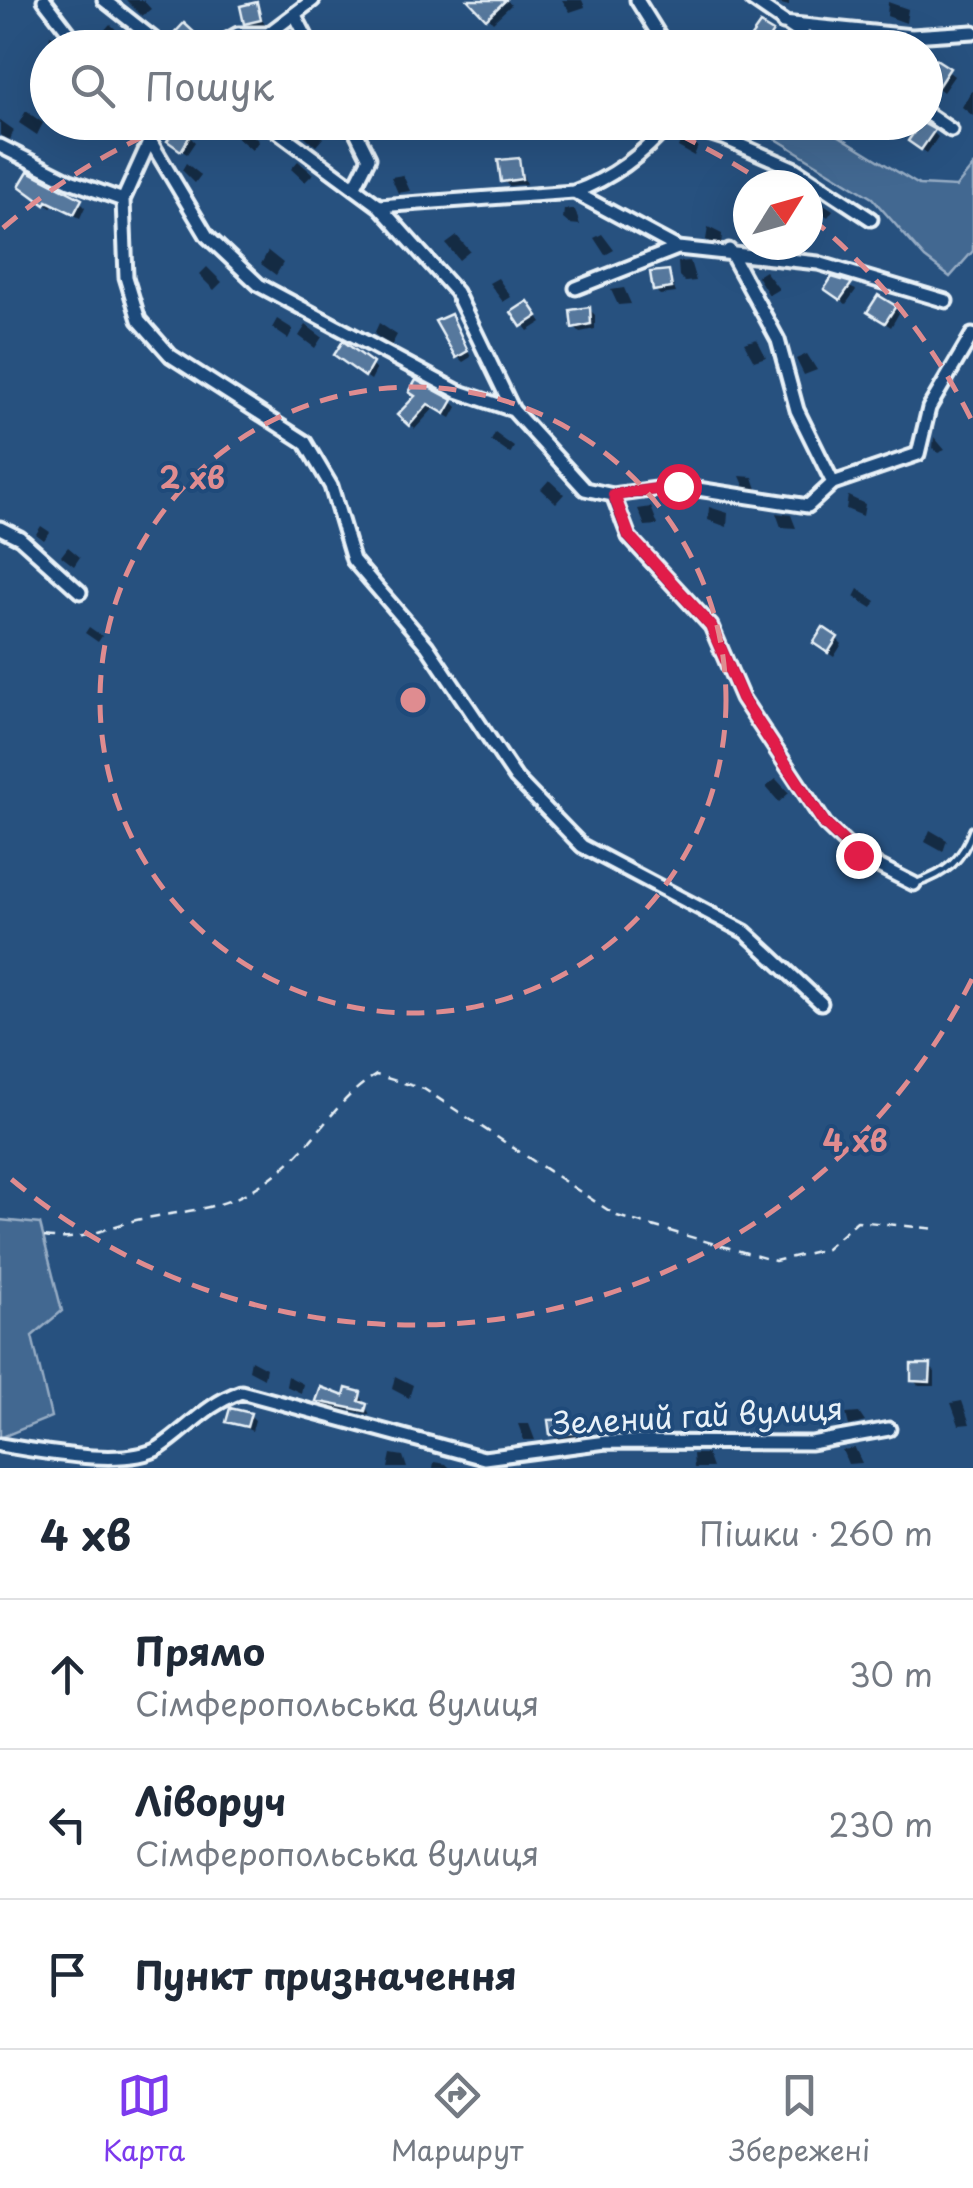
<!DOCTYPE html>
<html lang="uk">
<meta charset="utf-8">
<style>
:root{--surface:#fff;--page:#f2f2f3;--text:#1f2937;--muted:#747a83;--line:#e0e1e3;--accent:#7c3aed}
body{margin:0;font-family:"Playpen Sans",sans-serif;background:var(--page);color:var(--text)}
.compass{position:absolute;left:733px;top:170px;width:90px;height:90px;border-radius:50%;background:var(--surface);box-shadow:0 10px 40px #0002;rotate:53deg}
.stop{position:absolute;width:30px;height:30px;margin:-22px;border:8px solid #e11d48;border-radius:50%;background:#fff}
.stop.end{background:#e11d48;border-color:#fff;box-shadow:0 2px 10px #0008}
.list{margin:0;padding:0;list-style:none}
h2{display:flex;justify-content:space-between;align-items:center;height:130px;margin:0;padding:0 40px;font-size:42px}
h2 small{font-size:32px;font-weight:400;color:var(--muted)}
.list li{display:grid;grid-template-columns:65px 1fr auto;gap:30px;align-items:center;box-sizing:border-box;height:150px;padding:0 40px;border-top:2px solid var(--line)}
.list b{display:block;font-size:38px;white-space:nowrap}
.list p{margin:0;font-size:32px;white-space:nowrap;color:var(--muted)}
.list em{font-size:32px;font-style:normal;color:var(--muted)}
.icon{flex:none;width:55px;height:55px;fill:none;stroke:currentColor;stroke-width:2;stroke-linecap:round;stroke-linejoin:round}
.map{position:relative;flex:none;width:973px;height:1468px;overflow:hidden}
.search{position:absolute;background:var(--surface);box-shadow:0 10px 40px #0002;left:30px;right:30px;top:30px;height:110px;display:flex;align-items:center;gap:25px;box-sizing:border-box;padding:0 35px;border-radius:55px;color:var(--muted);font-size:38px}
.sheet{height:580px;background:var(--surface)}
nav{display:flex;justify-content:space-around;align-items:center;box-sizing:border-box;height:140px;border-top:2px solid var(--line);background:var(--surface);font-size:28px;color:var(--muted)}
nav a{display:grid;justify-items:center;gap:5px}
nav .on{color:var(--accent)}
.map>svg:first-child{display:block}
.green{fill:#436891;stroke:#96acc4;stroke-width:2.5}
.shadow{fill:#0007}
.building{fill:#57789d;stroke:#e8f1f8;stroke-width:2.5}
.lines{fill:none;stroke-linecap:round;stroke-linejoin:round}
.lane-casing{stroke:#e8f1f8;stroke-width:12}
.street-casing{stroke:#e8f1f8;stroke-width:19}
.path{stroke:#e8f1f8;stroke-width:2.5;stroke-dasharray:10 8;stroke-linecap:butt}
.lane{stroke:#1f4a7a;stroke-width:5}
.street{stroke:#1f4a7a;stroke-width:11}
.route{stroke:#e11d48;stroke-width:12}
.ring{fill:none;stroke:#df8c90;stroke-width:5;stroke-dasharray:18 12}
.labels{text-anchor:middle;stroke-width:8;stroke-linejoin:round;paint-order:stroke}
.street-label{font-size:30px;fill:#e8f1f8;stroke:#1f4a7a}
.centre{fill:#df8c90;stroke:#1f4a7a;stroke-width:5}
.ring-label{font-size:30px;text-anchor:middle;font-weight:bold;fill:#df8c90;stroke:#1f4a7a;stroke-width:8;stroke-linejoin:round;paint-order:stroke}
</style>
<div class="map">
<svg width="973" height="1468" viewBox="0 0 973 1468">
<rect width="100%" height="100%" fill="#27517f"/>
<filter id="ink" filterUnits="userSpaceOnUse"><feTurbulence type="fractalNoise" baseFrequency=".01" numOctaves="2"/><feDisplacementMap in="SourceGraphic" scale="20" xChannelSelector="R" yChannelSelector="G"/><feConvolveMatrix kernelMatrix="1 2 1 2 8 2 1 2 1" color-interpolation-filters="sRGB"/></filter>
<g filter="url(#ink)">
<path class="green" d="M 750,123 L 818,123 L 919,185 L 956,187 L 973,166 L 973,251 L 950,277 L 925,258 L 872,198 Z
M 0,1220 L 40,1224 L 62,1311 L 32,1336 L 51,1417 L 0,1438 Z"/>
<path class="shadow" d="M 126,0 L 143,0 L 151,9 L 142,16 Z
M 481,0 L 507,0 L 511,5 L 493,22 L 476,5 Z
M 562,0 L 582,0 L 585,7 L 570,12 Z
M 771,0 L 789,0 L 789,6 L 773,2 Z
M 888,2 L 908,9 L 906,23 L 887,16 Z
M 256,5 L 265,25 L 252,28 L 247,23 Z
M 110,24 L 125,38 L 117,47 L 102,33 Z
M 184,26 L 200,41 L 194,48 L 183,48 L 173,38 Z
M 760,27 L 777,40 L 772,48 L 759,48 L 751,41 Z
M 503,30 L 516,44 L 512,48 L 503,48 L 494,38 Z
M 50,35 L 60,40 L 65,48 L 48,48 Z
M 936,62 L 954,76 L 943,92 L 926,79 Z
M 971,91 L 973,92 L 973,116 L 962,107 Z
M 26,111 L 43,123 L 37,135 L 19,123 Z
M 0,120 L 14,130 L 10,140 L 0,135 Z
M 109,122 L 124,122 L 124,136 L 114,134 Z
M 499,122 L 490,129 L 484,122 Z
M 309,124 L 323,138 L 316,146 L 300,132 Z
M 244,128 L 259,141 L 252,150 L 237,137 Z
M 933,132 L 938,137 L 927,153 L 917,146 Z
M 189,136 L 195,142 L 187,154 L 175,146 Z
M 682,137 L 698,146 L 694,156 L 678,147 Z
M 518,160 L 526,184 L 509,186 L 503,181 Z
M 298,161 L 313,174 L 305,182 L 291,169 Z
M 186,163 L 201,175 L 195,183 L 182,170 Z
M 403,175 L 410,191 L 398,193 L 391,177 Z
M 28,191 L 80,202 L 85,207 L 80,218 L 53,204 L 51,208 Z
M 808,194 L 833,210 L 828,217 L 808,204 Z
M 564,209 L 575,210 L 580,225 L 569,224 L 563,219 Z
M 708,227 L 722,234 L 721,247 L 706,240 Z
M 602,234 L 614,250 L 605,255 L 594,238 Z
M 457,236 L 470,251 L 459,260 L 446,244 Z
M 268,251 L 283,263 L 276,275 L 261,264 Z
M 690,261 L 696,281 L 685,282 L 679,276 L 678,262 Z
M 207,267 L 222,282 L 214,290 L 199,275 Z
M 765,271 L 779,289 L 769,295 L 757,276 Z
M 668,272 L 676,293 L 660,295 L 655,290 Z
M 498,278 L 511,297 L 503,302 L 489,283 Z
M 833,280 L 856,290 L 846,304 L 832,294 Z
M 624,288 L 631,304 L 618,305 L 611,290 Z
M 894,308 L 899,313 L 891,327 L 876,317 Z
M 533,309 L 542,322 L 528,331 L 514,313 Z
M 589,309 L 595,315 L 595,329 L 580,332 L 574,326 Z
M 450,317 L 471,357 L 463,362 L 458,357 Z
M 277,319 L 293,329 L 288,339 L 272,328 Z
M 379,323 L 397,335 L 391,346 L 374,334 Z
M 306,325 L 322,337 L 315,348 L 299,336 Z
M 757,339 L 766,357 L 754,361 L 744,343 Z
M 807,354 L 817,370 L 804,375 L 796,359 Z
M 342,360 L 371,365 L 376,370 L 371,380 Z
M 417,397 L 452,402 L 457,407 L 451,418 L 434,408 L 415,429 L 401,415 Z
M 495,433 L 514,447 L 510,454 L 491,441 Z
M 934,437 L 945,450 L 938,453 L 933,448 Z
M 740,476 L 753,477 L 758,492 L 746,490 Z
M 549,480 L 564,494 L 556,503 L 541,489 Z
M 848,496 L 865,504 L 863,516 L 846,509 Z
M 651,507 L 658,525 L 645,526 L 638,509 Z
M 709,507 L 728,513 L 727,527 L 708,520 Z
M 776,513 L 791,515 L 796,528 L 781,527 Z
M 41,526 L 50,532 L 44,540 L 36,534 Z
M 68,547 L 80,557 L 74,566 L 61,556 Z
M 858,589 L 876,601 L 872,608 L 854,597 Z
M 89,627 L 102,636 L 98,642 L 85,633 Z
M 837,639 L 842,644 L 834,657 L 821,648 Z
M 776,779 L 789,793 L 779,802 L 766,787 Z
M 930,830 L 947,840 L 943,852 L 925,842 Z
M 251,1360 L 266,1368 L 264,1378 L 249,1370 Z
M 930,1367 L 935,1372 L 935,1386 L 919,1386 L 913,1380 Z
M 288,1376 L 303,1384 L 301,1393 L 286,1386 Z
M 395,1376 L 413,1385 L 409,1398 L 392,1389 Z
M 360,1394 L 370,1415 L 324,1406 L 318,1400 Z
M 962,1401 L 970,1424 L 959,1425 L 951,1403 Z
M 859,1413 L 865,1422 L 849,1426 L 846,1414 Z
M 250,1415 L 255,1420 L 252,1431 L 229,1421 Z
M 609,1416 L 625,1421 L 625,1435 L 615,1435 L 610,1430 Z
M 582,1421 L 588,1437 L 558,1440 L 552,1434 Z
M 518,1424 L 529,1424 L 535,1440 L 524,1440 Z
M 855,1448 L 862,1463 L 848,1464 L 842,1450 Z
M 391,1454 L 403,1456 L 407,1468 L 388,1468 Z
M 693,1454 L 707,1454 L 712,1468 L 694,1468 Z
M 434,1462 L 446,1464 L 450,1468 L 433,1468 Z"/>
<path class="building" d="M 468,0 L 506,0 L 486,19 Z
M 257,2 L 261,20 L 244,24 L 240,6 Z
M 184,23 L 196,34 L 180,48 L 170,38 Z
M 760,24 L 773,32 L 763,48 L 748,41 Z
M 936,59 L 950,68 L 937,88 L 926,81 Z
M 921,122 L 935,130 L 921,150 L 908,141 Z
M 177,126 L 191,134 L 181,151 L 167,141 Z
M 519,158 L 522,179 L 501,182 L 498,160 Z
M 28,171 L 82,199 L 74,214 L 47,201 L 45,205 L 19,186 Z
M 669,270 L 672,288 L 653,291 L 650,272 Z
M 832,277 L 852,283 L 840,300 L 824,289 Z
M 878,295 L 896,306 L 885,323 L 867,312 Z
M 528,301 L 538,316 L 521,327 L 511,312 Z
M 590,307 L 591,324 L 572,328 L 570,310 Z
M 451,314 L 468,351 L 456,358 L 435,321 Z
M 343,341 L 373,363 L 365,377 L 334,355 Z
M 416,380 L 453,400 L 445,414 L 428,404 L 409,426 L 397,415 L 415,396 L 409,392 Z
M 823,627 L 838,637 L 828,653 L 813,643 Z
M 911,1364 L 931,1364 L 930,1382 L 911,1381 Z
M 321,1387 L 344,1396 L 346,1388 L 361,1392 L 359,1401 L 367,1404 L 365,1411 L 316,1401 Z
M 230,1408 L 251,1413 L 247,1427 L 226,1422 Z
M 583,1419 L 584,1432 L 550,1435 L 548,1420 Z"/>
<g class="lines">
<g class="lane-casing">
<path id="lane" d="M 917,883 C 947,873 962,860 973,830"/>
</g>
<g class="street-casing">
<path id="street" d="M 44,0 L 81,48
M 104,0 L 165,48
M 637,0 L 667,48
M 752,0 L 822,48
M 296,17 L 312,48
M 783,23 L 912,36 L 973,32
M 213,48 L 238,34 L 268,34 L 313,0
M 926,113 L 951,130
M 139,122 L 207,236 L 259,285 L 457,391 L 513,410 L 585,489 L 613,495 L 678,486 L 808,506 L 833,483 L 918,454 L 929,408 L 972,335
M 265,122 L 379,206 L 456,292 L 513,410
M 351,122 L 369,158 L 354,188
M 675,122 L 724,138
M 715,122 L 724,138 L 795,169 L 871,219
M 151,138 L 123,200 L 126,277 L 139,320 L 171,356 L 305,442 L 331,486 L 353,560 L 427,646 L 516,778 L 582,846 L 745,932 L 821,1003
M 0,146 L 70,181 L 123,200
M 574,192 C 613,178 644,154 671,122
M 379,206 L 574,192 L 678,248 L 818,263 L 946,301
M 729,250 L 778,340 L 797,410 L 833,483
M 576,288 L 678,248
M 613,495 L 629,537 L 711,626 L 742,698 L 825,824 L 857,855 L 914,884
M 0,528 L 20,538 L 80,592
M 0,1445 C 40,1451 125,1468 159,1448 C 189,1428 205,1405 241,1392 L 484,1458 L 606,1442 L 811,1443 L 889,1429"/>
</g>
<path class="path" d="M 44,1237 C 85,1243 103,1227 141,1219 C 200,1208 234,1210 284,1167 C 318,1139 337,1098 376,1075 L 424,1089 L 617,1216 L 775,1261 L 826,1249 L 857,1221 L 937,1229"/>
<use href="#lane" class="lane"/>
<use href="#street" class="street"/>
</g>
</g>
<g class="lines" filter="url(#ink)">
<path class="route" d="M 678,486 L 614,495 L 629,536 L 711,626 L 742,698 L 825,824 L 858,855"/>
</g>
<g class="ring">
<circle cx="413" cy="700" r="313"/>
<path d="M972 979A625 625 0 0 1 3 1172M3 228A625 625 0 0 1 174 123M652 123A625 625 0 0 1 767 185M811 218A625 625 0 0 1 972 421"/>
</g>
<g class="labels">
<g class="street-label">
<text transform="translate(698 1417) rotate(-3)" y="10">Зелений гай вулиця</text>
</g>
</g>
<circle cx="413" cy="700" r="15" class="centre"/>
<g class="ring-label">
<text x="192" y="489">2 хв</text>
<text x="855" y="1152">4 хв</text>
</g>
</svg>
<svg class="compass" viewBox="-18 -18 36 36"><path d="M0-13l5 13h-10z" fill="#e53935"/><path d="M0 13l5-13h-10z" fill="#747a83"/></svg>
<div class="stop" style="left:678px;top:486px"></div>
<div class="stop end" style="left:858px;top:855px"></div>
<div class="search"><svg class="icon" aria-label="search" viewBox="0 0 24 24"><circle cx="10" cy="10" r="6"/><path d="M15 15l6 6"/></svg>Пошук</div>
</div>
<section class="sheet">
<h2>4 хв<small>Пішки · 260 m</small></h2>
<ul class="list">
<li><svg class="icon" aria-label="ahead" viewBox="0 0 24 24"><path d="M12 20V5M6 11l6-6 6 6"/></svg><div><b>Прямо</b><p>Сімферопольська вулиця</p></div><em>30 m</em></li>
<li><svg class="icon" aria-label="left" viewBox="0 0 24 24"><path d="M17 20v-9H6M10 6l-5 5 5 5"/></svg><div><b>Ліворуч</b><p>Сімферопольська вулиця</p></div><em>230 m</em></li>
<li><svg class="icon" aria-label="arrive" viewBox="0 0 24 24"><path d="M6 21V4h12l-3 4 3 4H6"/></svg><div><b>Пункт призначення</b></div></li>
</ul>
</section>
<nav>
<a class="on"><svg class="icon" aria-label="map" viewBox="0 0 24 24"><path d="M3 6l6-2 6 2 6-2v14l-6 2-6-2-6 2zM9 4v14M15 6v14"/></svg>Карта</a>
<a><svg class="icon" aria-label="directions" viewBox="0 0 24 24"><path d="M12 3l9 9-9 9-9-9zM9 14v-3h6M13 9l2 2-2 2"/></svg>Маршрут</a>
<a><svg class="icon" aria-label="saved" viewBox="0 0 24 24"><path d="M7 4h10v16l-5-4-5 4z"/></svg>Збережені</a>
</nav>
